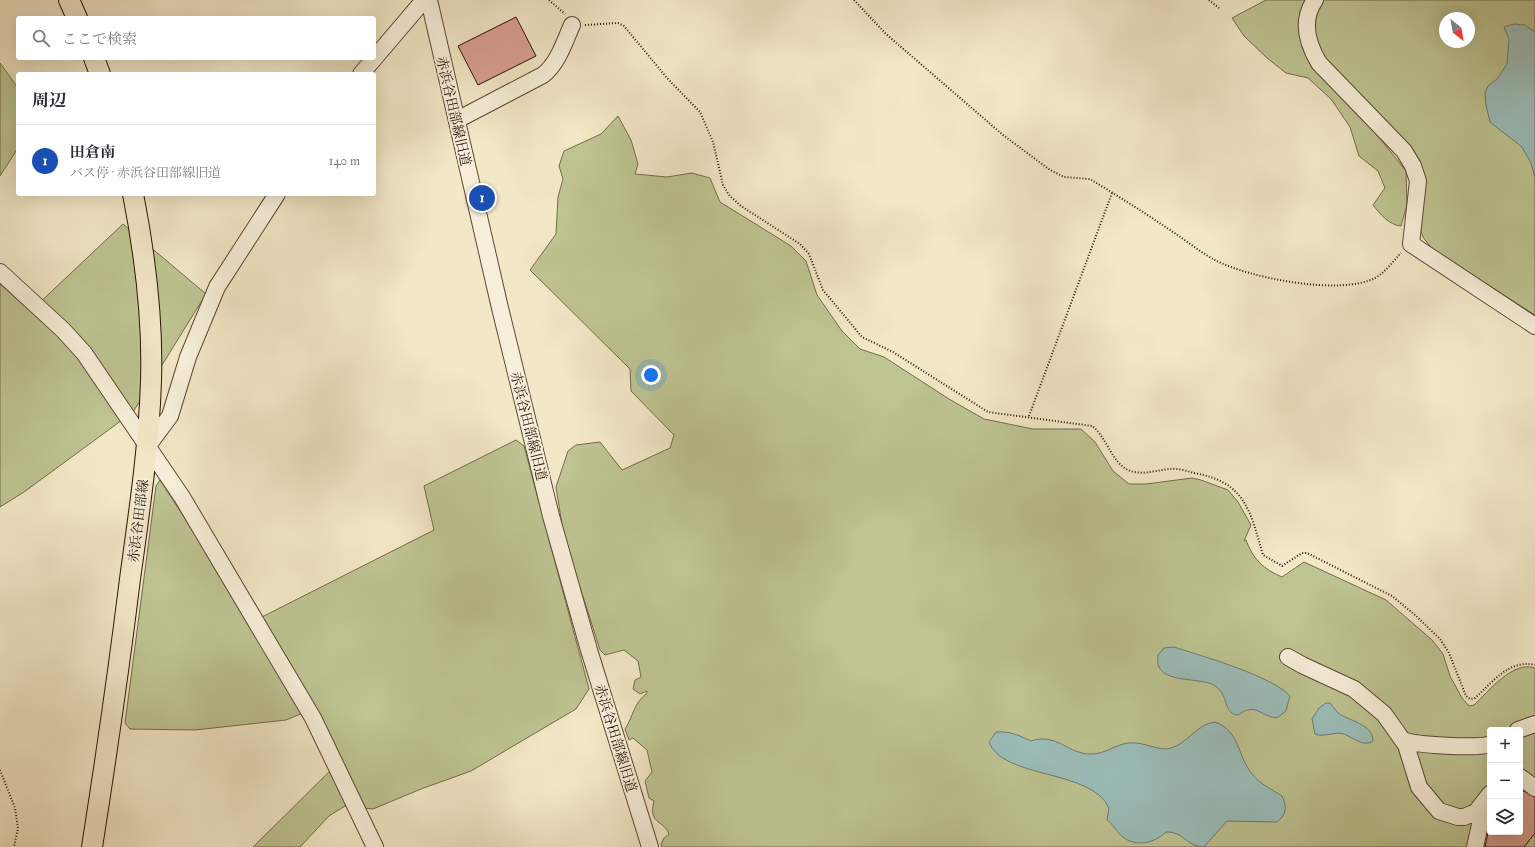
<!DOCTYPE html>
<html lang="ja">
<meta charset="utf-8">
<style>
:root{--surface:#fff;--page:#f2f2f3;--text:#2b2b33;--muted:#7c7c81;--line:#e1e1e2;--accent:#8f2418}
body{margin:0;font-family:"IM FELL Double Pica","Noto Serif JP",serif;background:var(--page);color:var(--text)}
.controls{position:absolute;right:12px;bottom:12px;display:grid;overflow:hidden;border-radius:4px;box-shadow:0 4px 16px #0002}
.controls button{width:36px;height:36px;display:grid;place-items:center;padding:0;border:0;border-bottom:1px solid var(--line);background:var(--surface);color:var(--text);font:20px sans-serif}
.compass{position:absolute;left:1439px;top:12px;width:36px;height:36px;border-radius:50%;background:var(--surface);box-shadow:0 4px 16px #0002;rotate:149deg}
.you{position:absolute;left:651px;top:375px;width:14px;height:14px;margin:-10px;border:3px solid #fff;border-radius:50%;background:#1a73e8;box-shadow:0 0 0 6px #1a73e833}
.badge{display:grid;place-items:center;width:26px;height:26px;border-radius:50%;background:var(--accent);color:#fff;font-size:13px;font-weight:700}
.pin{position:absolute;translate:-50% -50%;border:2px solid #fff;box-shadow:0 1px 4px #0006}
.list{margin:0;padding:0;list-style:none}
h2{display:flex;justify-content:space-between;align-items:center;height:52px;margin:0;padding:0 16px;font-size:17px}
h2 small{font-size:13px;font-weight:400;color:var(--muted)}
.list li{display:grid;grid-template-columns:26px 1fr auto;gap:12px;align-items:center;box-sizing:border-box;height:72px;padding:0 16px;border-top:1px solid var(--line)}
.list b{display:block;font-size:15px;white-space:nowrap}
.list p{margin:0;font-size:13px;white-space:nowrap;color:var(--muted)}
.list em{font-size:13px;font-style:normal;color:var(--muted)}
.icon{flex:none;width:22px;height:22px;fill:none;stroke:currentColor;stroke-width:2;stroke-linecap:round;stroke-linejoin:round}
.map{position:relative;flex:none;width:1535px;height:847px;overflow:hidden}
.search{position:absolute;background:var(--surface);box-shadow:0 4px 16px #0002;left:16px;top:16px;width:360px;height:44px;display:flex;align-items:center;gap:10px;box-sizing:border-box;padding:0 14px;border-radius:4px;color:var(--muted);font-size:15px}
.panel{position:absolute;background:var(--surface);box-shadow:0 4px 16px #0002;left:16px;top:72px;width:360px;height:124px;border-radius:4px}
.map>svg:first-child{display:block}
.green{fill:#bec492;stroke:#746b4b;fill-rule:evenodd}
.water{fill:#9cbfbb;stroke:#6e7a72}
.building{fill:#d99f90;stroke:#2a1204}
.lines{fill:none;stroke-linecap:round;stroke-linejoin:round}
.minor-casing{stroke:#5c4734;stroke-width:18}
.major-casing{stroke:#2a1204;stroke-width:22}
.path{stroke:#2a1204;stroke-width:2;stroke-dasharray:1 2;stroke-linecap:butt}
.minor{stroke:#f7efda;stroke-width:16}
.major{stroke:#f2e7c6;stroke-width:20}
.labels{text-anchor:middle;stroke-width:3.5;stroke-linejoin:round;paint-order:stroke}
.street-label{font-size:14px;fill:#2a1204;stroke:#f7efda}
</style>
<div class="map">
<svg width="1535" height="847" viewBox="0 0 1535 847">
<rect width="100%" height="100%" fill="#f2e7c6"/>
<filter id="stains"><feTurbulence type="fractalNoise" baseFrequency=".005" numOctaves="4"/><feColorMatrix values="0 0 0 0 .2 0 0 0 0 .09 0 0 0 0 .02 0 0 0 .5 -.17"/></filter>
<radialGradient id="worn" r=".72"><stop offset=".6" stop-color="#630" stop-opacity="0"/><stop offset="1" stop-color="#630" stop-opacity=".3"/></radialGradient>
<path class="green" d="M 1266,0 L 1307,0 L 1300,11 L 1301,40 L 1406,171 L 1407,205 L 1401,226 C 1389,225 1380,214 1373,205 L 1385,188 L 1378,171 L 1359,156 L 1350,127 L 1331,99 L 1308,78 L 1286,73 L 1267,58 L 1244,36 L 1232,18 Z
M 1323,0 L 1535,0 L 1535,315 L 1436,252 L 1428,244 L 1423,237 L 1418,223 L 1424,175 L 1419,160 L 1413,151 L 1326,61 C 1313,40 1308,22 1323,0 ZM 1445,18 L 1469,18 L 1469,42 L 1445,42 Z
M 0,63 L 18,88 L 18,148 L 0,176 Z
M 618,116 L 631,140 L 638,164 L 635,174 L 667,177 L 692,173 L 710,178 L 720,202 L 791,246 L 806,261 L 817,295 L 842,331 L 860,349 L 884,357 L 949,399 L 984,419 L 1033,429 L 1081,429 L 1095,442 L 1113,471 L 1129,484 L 1146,484 L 1192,478 L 1201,480 L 1228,490 L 1238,502 L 1251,525 L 1244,541 L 1246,540 C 1253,559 1263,569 1282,577 L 1304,562 L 1386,600 L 1432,640 L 1443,654 L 1450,676 L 1462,698 L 1469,706 L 1474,705 C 1488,692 1513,660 1535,668 L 1535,847 L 662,847 L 661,844 L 664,838 L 669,834 C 663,819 648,825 654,801 L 649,798 L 645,781 L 652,772 L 647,750 L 633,738 L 629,740 L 625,729 C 634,715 633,704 647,693 L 647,691 L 640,694 L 633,689 L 635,680 L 641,677 L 638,661 L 624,650 L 605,655 L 600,650 L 564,537 L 556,487 L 568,451 L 576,445 L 600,442 L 622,470 L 670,448 L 674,435 L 631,391 L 630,369 L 530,270 L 556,234 L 558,197 L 563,179 L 559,166 L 564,151 L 601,134 ZM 1490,730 L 1520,730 L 1520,832 L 1490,832 Z
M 123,224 L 206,294 L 133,412 L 24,492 L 0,507 L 0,276 L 35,307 Z
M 516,440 L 524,446 L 589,689 L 576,709 L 471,771 L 421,789 L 373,809 L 345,806 L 329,816 L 300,847 L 253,847 L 338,763 L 315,708 L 286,720 L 195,730 L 130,729 L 125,723 L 156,486 L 160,480 L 252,622 L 434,530 L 424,486 Z"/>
<path class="water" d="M 1514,24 L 1525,25 L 1535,32 L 1535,178 L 1531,163 L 1522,147 L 1490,122 L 1486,105 L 1485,93 L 1488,86 L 1497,79 L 1507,64 L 1509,39 L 1504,27 Z
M 1174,647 C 1202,656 1272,676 1290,696 L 1286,711 L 1277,718 C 1259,716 1257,702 1238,715 C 1221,714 1231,690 1209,683 C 1197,679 1165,681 1159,667 C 1157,664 1158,659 1158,655 L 1164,648 Z
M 1326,703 L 1330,703 C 1333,706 1335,710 1338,713 C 1349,721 1373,724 1373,741 C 1365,748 1352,737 1344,734 C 1334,731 1324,738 1315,734 L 1312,719 L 1319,708 Z
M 1215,722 C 1240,731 1237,755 1252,774 C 1260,784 1271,789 1282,796 C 1287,807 1287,814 1277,822 L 1227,821 L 1204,847 C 1185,846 1184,831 1166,832 C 1154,843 1138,847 1124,838 C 1117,833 1115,826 1107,820 L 1109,808 C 1092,769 1002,779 989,742 L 996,732 C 1010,731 1018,735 1031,741 C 1057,732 1068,755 1092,754 C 1105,754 1116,744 1129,743 C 1143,741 1160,752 1171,748 C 1188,743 1197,724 1215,722 Z"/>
<path class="building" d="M 516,17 L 536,56 L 478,85 L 458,46 Z
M 1520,789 L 1535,797 L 1535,833 L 1524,847 L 1485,847 L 1488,832 L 1520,832 Z"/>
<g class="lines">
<g class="minor-casing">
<path id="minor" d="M 429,0 L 500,308 L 551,516 L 589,650 L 650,847
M 1315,0 C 1301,20 1307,43 1319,63 L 1404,151 L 1413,166 L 1418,181 L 1411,244 L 1535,326
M 361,74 L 424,0
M 457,120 L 543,75 C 558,63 564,43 572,25
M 0,272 L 63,330 L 84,353 L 182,497 L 313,718 L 375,847
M 147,447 L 170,416 L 188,357 L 217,287 L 277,194
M 1288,657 L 1302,665 L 1354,689 L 1384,714 L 1406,745 L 1419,787 L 1439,811 L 1458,817 L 1464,817 L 1476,812 L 1490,794
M 1518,730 L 1535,724
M 1403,740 C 1413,745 1481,749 1490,744
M 1520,777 L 1535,788
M 1475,847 L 1481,820 L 1490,808"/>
</g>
<g class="major-casing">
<path id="major" d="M 69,0 L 77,18
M 94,58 L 100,74
M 92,847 C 106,758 119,668 130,579 C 139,513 149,447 151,381 C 153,319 145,255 133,194"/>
</g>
<path class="path" d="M 549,0 L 565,14
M 854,0 L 886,34 L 1003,135 L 1050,170 L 1064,177 L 1090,179 C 1116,195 1142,211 1167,228 C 1183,238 1198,251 1215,260 C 1249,278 1340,296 1375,278 C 1386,272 1393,261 1401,253
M 1209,0 L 1219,8
M 585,25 L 618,23 L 624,26 L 667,78 L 700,112 L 713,142 L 723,185 L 729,195 L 741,206 L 800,244 L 809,254 L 823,290 L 862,337 L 893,352 L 988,412 L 1092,426 C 1106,436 1112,463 1128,470 C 1142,476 1156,470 1170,469 C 1178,468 1187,471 1194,473 C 1246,482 1250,511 1263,555 L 1282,566 L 1302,553 L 1307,553 L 1392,596 L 1415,615 L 1440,639 L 1449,653 L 1466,696 L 1470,699 L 1475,698 C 1493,682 1509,659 1535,665
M 1029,416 L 1112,193
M 0,770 L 15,808 L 18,828 L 14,847"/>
<use href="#minor" class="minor"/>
<use href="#major" class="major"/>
</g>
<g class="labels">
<g class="street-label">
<text transform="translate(454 111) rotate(77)" y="5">赤浜谷田部線旧道</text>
<text transform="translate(529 426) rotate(76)" y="5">赤浜谷田部線旧道</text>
<text transform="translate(138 521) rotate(-83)" y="5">赤浜谷田部線</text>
<text transform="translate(616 738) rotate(73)" y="5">赤浜谷田部線旧道</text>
</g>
</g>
<rect width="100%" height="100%" filter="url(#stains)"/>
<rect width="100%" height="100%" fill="url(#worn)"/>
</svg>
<div class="controls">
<button>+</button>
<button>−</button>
<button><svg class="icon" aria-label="layers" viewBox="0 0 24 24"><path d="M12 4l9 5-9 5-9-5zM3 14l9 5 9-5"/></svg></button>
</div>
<svg class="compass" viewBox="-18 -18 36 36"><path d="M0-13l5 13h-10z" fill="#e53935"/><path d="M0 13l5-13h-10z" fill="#7c7c81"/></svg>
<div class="you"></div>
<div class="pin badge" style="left:482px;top:198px;background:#1a4fb4">1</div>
<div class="search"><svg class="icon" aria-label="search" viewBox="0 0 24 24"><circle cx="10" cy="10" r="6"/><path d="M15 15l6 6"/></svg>ここで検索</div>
<section class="panel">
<h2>周辺<small></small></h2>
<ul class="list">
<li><span class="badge" style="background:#1a4fb4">1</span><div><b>田倉南</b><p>バス停 · 赤浜谷田部線旧道</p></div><em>140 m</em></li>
</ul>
</section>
</div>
